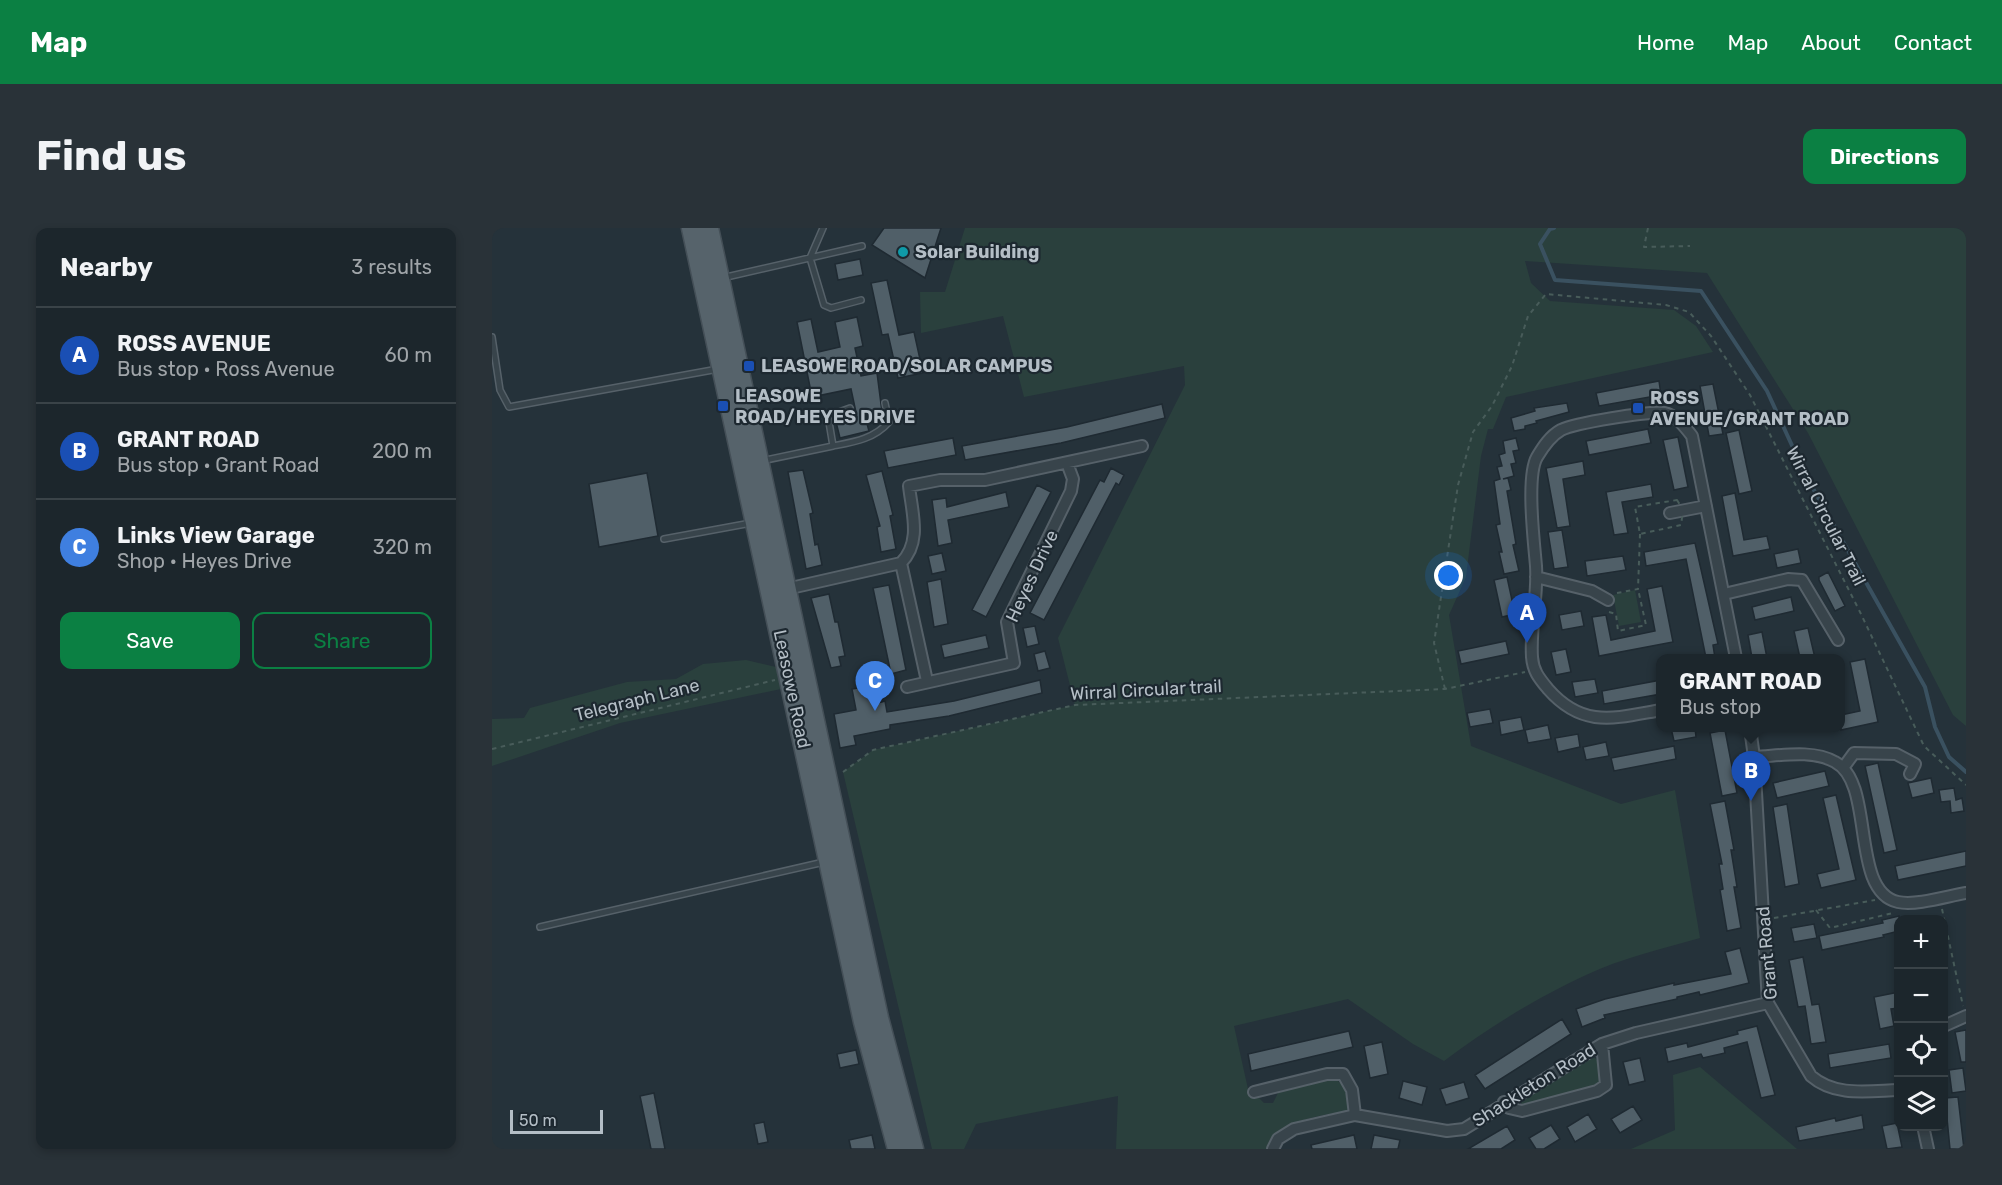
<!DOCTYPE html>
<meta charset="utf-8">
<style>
:root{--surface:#1c262c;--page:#293238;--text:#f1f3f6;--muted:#a0a5a9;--line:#3a4348;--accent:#0b8043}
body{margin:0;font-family:Rubik,sans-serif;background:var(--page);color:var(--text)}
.controls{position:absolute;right:18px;bottom:18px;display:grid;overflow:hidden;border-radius:12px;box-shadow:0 3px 9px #0003}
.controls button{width:54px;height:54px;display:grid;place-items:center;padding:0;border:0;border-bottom:2px solid var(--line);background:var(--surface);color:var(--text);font:30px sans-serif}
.scale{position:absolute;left:18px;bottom:15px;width:93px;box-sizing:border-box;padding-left:6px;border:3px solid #b4bec6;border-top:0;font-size:16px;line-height:21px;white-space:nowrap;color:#b4bec6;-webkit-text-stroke:4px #1d2830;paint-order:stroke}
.you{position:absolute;left:957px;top:348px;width:21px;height:21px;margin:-15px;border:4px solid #fff;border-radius:50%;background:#1a73e8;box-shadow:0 0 0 9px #1a73e833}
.badge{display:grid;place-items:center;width:39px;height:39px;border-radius:50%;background:var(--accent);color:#fff;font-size:20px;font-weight:700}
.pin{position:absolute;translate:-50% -50px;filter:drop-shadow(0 2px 3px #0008)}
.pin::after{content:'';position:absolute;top:32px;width:21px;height:18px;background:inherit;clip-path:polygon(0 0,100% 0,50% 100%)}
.popup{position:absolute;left:1164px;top:426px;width:189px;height:78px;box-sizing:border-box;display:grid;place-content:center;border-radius:12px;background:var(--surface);filter:drop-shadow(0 2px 4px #0005);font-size:20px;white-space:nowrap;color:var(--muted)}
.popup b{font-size:22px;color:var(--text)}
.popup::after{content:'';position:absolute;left:50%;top:100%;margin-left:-12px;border:12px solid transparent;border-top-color:var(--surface)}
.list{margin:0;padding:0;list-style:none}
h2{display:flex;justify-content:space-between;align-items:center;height:78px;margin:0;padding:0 24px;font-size:26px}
h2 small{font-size:20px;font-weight:400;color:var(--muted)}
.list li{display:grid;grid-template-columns:39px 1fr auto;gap:18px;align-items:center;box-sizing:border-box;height:96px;padding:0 24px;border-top:2px solid var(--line)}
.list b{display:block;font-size:22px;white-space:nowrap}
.list p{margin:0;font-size:20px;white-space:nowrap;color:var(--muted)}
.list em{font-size:20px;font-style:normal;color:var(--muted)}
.actions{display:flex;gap:12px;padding:18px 24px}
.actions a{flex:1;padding:14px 0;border:2px solid var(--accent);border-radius:12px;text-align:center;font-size:21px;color:var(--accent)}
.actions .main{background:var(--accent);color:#fff}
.icon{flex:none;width:33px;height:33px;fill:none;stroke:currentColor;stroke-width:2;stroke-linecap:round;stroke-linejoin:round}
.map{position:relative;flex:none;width:1474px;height:921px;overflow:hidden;border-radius:12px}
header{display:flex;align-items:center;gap:36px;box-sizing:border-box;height:84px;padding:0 30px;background:var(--accent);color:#fff}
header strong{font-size:28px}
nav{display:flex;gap:33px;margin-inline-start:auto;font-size:21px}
.intro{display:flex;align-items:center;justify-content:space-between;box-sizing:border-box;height:144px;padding:0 36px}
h1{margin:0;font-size:42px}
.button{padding:15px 27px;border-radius:12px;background:var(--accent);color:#fff;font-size:21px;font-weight:700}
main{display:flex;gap:36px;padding:0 36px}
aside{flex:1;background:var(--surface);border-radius:12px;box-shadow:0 3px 9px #0003}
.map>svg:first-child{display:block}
.green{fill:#2a403d}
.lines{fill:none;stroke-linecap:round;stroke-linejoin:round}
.stream{stroke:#3a5160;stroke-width:4}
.building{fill:#505f68;stroke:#1f2a32;stroke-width:1.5}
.service-casing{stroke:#566169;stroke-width:8}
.minor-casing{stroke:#566169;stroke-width:14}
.primary-casing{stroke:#444f57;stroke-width:21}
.path{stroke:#485c5a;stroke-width:2;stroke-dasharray:4.5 4.5;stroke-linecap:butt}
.service{stroke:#38444b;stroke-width:5}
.minor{stroke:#38444b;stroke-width:10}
.primary{stroke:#56636b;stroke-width:18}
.culture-dot{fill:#0f9aa8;stroke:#1d2830;stroke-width:2}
.transit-dot{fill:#1a4fb4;stroke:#1d2830;stroke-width:2}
.labels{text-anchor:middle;stroke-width:4.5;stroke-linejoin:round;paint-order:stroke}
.poi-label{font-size:18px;font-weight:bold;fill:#b4bec6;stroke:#1d2830;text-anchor:start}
.street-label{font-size:18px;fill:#b4bec6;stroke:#1d2830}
</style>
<header>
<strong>Map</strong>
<nav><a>Home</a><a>Map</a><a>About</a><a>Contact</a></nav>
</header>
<div class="intro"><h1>Find us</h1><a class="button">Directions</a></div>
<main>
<aside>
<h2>Nearby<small>3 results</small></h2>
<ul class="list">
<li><span class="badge" style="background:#1a4fb4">A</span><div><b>ROSS AVENUE</b><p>Bus stop · Ross Avenue</p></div><em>60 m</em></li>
<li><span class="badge" style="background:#1a4fb4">B</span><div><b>GRANT ROAD</b><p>Bus stop · Grant Road</p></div><em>200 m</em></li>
<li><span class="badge" style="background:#3f7fe0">C</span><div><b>Links View Garage</b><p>Shop · Heyes Drive</p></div><em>320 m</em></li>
</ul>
<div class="actions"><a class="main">Save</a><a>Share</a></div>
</aside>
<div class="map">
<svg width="1474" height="921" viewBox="0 0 1474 921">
<rect width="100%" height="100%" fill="#25323a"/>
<path class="green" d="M 473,0 L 1474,0 L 1474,498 L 1461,487 L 1316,205 L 1215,45 L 1033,33 L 1039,55 L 1058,73 L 1182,82 L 1204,98 L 1221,124 L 1014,169 L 1001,201 L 996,201 L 989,228 L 974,349 L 957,387 L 979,518 L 1129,576 L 1183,562 L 1208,710 C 1170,721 1130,730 1094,747 C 1044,770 996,800 952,833 L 921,816 L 856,771 L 742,798 L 758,870 L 766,869 L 772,875 L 781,875 L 788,861 L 843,850 L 855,862 L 858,882 C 833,888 783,891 775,921 L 624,921 L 626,868 L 484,896 L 472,921 L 440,921 L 351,544 L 381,522 L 583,477 L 566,410 L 693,157 L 692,138 L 532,169 L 511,88 L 429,105 L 428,64 L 453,64 Z
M 1143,362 L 1149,394 L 1127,398 L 1121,367 Z
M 254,432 L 284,439 L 289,461 L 128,495 L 0,538 L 0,491 L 32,490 L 38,480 L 135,454 L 184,451 L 211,436 Z
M 1101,828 L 1105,832 L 1109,854 L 1103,859 L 1031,878 L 1028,873 L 1034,868 Z
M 1208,839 L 1305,921 L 1139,921 L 1183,902 L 1181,847 Z"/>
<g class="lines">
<path class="stream" d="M 1062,0 L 1058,1 L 1048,16 L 1063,52 L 1209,63 L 1275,163 L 1314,248 L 1433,459 L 1443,499 L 1457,529 L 1474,544"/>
</g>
<path class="building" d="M 392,0 L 449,0 L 433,50 L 380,17 Z
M 368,31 L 371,47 L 346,52 L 343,36 Z
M 395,52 L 407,107 L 422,104 L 431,145 L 406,150 L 396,106 L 390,107 L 379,55 Z
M 365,89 L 371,118 L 363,120 L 369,148 L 385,145 L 390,184 L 373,188 L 377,203 L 348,210 L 344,194 L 365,189 L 359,161 L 320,169 L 305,94 L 319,91 L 326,124 L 348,119 L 343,94 Z
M 1167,153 L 1169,167 L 1107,178 L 1104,165 Z
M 1221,156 L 1231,206 L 1217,208 L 1208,158 Z
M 1075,175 L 1077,184 L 1044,193 L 1045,195 L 1033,198 L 1033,201 L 1022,203 L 1019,190 L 1043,183 L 1042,180 Z
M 670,176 L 673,190 L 569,215 L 473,232 L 470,218 L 575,199 Z
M 1156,201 L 1159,215 L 1097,227 L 1094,213 Z
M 1247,202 L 1260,263 L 1247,266 L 1234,205 Z
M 1186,209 L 1196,259 L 1182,262 L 1171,212 Z
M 461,210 L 464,227 L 396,240 L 392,223 Z
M 1024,210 L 1027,222 L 1021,223 L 1024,235 L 1019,236 L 1022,248 L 1011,251 L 1016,250 L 1019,262 L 1015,263 L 1024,316 L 1021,317 L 1027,343 L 1012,346 L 1007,324 L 1010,324 L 1004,297 L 1008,296 L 1002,253 L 1008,251 L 1005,239 L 1010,238 L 1007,227 L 1013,225 L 1011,213 Z
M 1091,233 L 1093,247 L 1071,251 L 1078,298 L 1065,300 L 1054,240 Z
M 619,240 L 632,247 L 627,257 L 624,255 L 552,392 L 538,385 L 608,252 L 612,254 Z
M 311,242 L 321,285 L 318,286 L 323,317 L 326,316 L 330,337 L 314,341 L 296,244 Z
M 390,243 L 401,287 L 398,288 L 404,321 L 389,324 L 385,299 L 388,298 L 374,247 Z
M 155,245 L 166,308 L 107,319 L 97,256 Z
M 1159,256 L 1161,269 L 1130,274 L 1136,305 L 1122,307 L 1114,264 Z
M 545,257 L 559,264 L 494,389 L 480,382 Z
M 514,264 L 517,279 L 456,292 L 460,315 L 446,318 L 440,272 L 454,270 L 455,279 Z
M 1243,265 L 1252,312 L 1275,308 L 1278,321 L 1241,328 L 1230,268 Z
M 1070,302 L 1076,339 L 1062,341 L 1056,304 Z
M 1203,315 L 1226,416 L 1221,417 L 1223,430 L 1214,430 L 1194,331 L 1154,338 L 1152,324 Z
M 1306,321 L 1309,335 L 1285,340 L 1282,326 Z
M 450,325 L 454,343 L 440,346 L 436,328 Z
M 1131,328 L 1134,342 L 1095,348 L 1093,333 Z
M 1336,344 L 1353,378 L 1343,383 L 1327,352 L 1327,349 Z
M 1015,349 L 1023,386 L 1010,389 L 1002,352 Z
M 449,351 L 456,396 L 442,399 L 435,354 Z
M 397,357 L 414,442 L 399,446 L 381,360 Z
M 1170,358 L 1181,414 L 1107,428 L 1100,389 L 1114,387 L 1119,412 L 1163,403 L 1155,361 Z
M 337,366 L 343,394 L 346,394 L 353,428 L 347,429 L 349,438 L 339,440 L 319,370 Z
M 1299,369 L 1302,383 L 1263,392 L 1260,379 Z
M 1089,383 L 1092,398 L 1070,402 L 1067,387 Z
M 543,398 L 547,416 L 535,419 L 531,400 Z
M 1316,400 L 1323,430 L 1308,430 L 1302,403 Z
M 1270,404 L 1275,430 L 1260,430 L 1256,407 Z
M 494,407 L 497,420 L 452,430 L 449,417 Z
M 1014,413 L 1017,426 L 969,436 L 966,423 Z
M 1074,421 L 1079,444 L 1064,447 L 1059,424 Z
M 553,423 L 558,440 L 546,443 L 542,426 Z
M 1373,431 L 1386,494 L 1349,502 L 1349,487 L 1368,483 L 1358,434 Z
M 1103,451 L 1106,465 L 1083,469 L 1080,454 Z
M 548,452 L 550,465 L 457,488 L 398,497 L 398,501 L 362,508 L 364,517 L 348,520 L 342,486 L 364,482 L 360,461 L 383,457 L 386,475 L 393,473 L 395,484 L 462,473 Z
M 1169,452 L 1169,466 L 1112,476 L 1110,463 Z
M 998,481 L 1001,495 L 978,499 L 975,485 Z
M 1029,489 L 1032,502 L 1009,507 L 1007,493 Z
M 1056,497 L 1059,511 L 1036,515 L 1033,502 Z
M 1179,500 L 1203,500 L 1204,509 L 1182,513 Z
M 1233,502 L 1245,565 L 1230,568 L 1218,505 Z
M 1086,506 L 1088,519 L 1066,524 L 1063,510 Z
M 1114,514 L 1117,528 L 1094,532 L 1091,519 Z
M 1182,518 L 1184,531 L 1122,543 L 1119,530 Z
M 1386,535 L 1405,622 L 1392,625 L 1373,538 Z
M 1333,543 L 1337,558 L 1285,570 L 1281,555 Z
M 1439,550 L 1442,565 L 1420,570 L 1416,555 Z
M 1462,560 L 1464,572 L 1470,570 L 1472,583 L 1459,585 L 1458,573 L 1449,574 L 1447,562 Z
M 1344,567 L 1364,652 L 1329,660 L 1325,646 L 1347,641 L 1331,570 Z
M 1233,573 L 1242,622 L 1239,622 L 1245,659 L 1242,659 L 1249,700 L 1235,703 L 1228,662 L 1231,661 L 1227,636 L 1230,636 L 1218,576 Z
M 1295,576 L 1307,656 L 1293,659 L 1281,579 Z
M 1474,623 L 1474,638 L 1406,652 L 1403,638 Z
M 1407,688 L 1407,703 L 1391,707 L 1392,709 L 1330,722 L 1327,708 L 1391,695 L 1390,692 Z
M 1322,696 L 1325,710 L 1302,714 L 1299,700 Z
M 1248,720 L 1257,755 L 1208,767 L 1207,764 L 1185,769 L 1185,771 L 1112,787 L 1113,790 L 1090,799 L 1084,781 L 1113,771 L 1182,755 L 1182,757 L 1239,746 L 1233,724 Z
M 1311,729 L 1320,777 L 1327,776 L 1334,814 L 1319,816 L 1313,778 L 1306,779 L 1297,732 Z
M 1407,764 L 1407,780 L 1399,781 L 1402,798 L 1388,801 L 1382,769 Z
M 1070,791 L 1079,806 L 993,861 L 983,847 Z
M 1265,798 L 1283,867 L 1269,870 L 1255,814 L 1232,820 L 1233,825 L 1211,830 L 1209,826 L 1176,834 L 1173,820 L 1195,815 L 1196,819 L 1246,806 L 1245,803 Z
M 1474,802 L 1474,834 L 1469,834 L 1463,804 Z
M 857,803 L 861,819 L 759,843 L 756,826 Z
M 890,814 L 896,846 L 878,850 L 872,818 Z
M 1397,816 L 1399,830 L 1338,840 L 1336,826 Z
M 364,822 L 367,836 L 348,840 L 345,826 Z
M 1148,830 L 1153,853 L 1137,857 L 1131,834 Z
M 1471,840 L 1474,863 L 1460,865 L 1457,842 Z
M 911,853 L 935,859 L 930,877 L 907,870 Z
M 972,854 L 977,870 L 954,877 L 948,861 Z
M 162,865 L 173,921 L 159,921 L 148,868 Z
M 1466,869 L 1472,921 L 1458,921 L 1453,870 Z
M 1141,878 L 1150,892 L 1128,905 L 1119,891 Z
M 1096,886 L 1105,901 L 1083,914 L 1075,899 Z
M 1370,887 L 1372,901 L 1307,913 L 1304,899 L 1343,890 L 1344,893 Z
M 272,894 L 276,914 L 266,916 L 262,896 Z
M 1405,895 L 1410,919 L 1395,921 L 1390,898 Z
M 1059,897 L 1068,911 L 1052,921 L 1044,921 L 1037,910 Z
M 1015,898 L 1023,912 L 1009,921 L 976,921 Z
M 380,907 L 383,921 L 359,921 L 357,912 Z
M 862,907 L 865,921 L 820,921 L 819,917 Z
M 882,907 L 908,912 L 906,921 L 879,921 Z"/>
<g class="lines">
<g class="service-casing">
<path id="service" d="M 331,0 L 318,30 L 332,77 L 339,80 L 369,72
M 230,50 L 370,18
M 0,109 L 8,162 L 17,179 L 226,141
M 341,218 C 362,214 382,211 397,194 L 393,175
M 269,233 L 341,218 L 336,188 L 358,180
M 172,311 L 259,295
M 48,699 L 332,634"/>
</g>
<g class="minor-casing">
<path id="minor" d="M 1178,285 L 1214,278
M 409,335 L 435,453
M 1044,349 L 1100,363 L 1116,372
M 290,362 L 409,335 C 430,314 420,285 417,258 L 448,252 L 493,252 L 650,218
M 1232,366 L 1296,351 L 1310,352 L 1346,412
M 415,459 L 522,435 L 515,394 L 579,263 L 581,251 L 575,235
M 1169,482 C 1123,490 1091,501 1056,461 C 1047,450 1041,443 1040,429 C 1038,399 1046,368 1044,338 C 1042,314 1034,248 1045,229 C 1051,219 1058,208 1069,202 C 1083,195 1156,183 1172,185 C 1184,187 1193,199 1200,208 L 1244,430
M 1258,500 L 1262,529 L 1276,775 L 1319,848 C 1343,869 1376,863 1406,862
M 1262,529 C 1287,528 1320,521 1343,534 C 1384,555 1357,663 1406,674 C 1424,678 1456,668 1474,665
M 1351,540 L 1362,525 L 1404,526 L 1423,536 L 1418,546
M 1452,798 L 1474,788
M 762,864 L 835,846 L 851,846 L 860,862 L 863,887
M 1012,874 L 1017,880 L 1030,883 L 1105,863 L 1114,857 L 1110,816
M 1431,898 L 1436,921
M 781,921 L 786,911 L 802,901 L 863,887 L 955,903 L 972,901 L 1110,816 L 1144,805 L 1276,775"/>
</g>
<g class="primary-casing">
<path id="primary" d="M 199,0 L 371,794 L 405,921
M 217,0 L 387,790 L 422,921"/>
</g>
<path class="path" d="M 1156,0 L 1152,19 L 1198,18
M 1185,272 L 1191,282 L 1189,297 L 1148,306 L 1143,279 Z
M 1125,365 L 1146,361 L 1148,306
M 1117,384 L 1124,386 L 1126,403 L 1154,397 L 1146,361
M 953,461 L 942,415 L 966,257 L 981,204 L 1000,178 L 1020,138 L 1036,88 L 1054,66 L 1174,77 L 1197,84 L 1219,108 L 1258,167 L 1368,384 L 1432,518 L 1474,557
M 0,521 L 283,452
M 351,544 L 381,522 L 583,477 L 953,461 L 1033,444
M 1450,681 L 1471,778
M 1324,682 L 1338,700 L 1401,685
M 1282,690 L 1383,672"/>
<use href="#service" class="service"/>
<use href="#minor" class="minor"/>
<use href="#primary" class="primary"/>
</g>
<circle class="culture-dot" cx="411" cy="24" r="6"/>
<g class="transit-dot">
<rect x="251" y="132" width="12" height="12" rx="3"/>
<rect x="225" y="172" width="12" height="12" rx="3"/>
<rect x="1140" y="174" width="12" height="12" rx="3"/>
</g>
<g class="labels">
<g class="poi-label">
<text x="423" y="30">Solar Building</text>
<text x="269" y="144">LEASOWE ROAD/SOLAR CAMPUS</text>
<text x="243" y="174">LEASOWE<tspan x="243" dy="21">ROAD/HEYES DRIVE</tspan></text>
<text x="1158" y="176">ROSS<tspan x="1158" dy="21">AVENUE/GRANT ROAD</tspan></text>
</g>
<g class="street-label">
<text transform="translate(1334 288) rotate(63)" y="6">Wirral Circular Trail</text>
<text transform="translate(540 348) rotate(-65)" y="6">Heyes Drive</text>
<text transform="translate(300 461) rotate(78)" y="6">Leasowe Road</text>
<text transform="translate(654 462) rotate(-3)" y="6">Wirral Circular trail</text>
<text transform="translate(145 472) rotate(-14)" y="6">Telegraph Lane</text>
<text transform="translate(1275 725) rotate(-95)" y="6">Grant Road</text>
<text transform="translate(1042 857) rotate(-32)" y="6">Shackleton Road</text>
</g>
</g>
</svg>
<div class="controls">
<button>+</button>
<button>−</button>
<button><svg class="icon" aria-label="locate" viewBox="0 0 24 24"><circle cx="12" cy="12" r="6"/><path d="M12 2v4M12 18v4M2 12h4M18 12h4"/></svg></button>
<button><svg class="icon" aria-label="layers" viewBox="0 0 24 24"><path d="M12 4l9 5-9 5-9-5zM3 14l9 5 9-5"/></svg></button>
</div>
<div class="scale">50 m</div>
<div class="you"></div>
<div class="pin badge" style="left:1035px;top:415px;background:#1a4fb4">A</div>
<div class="pin badge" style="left:1259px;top:573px;background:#1a4fb4">B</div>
<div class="popup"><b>GRANT ROAD</b>Bus stop</div>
<div class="pin badge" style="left:383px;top:483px;background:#3f7fe0">C</div>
</div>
</main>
